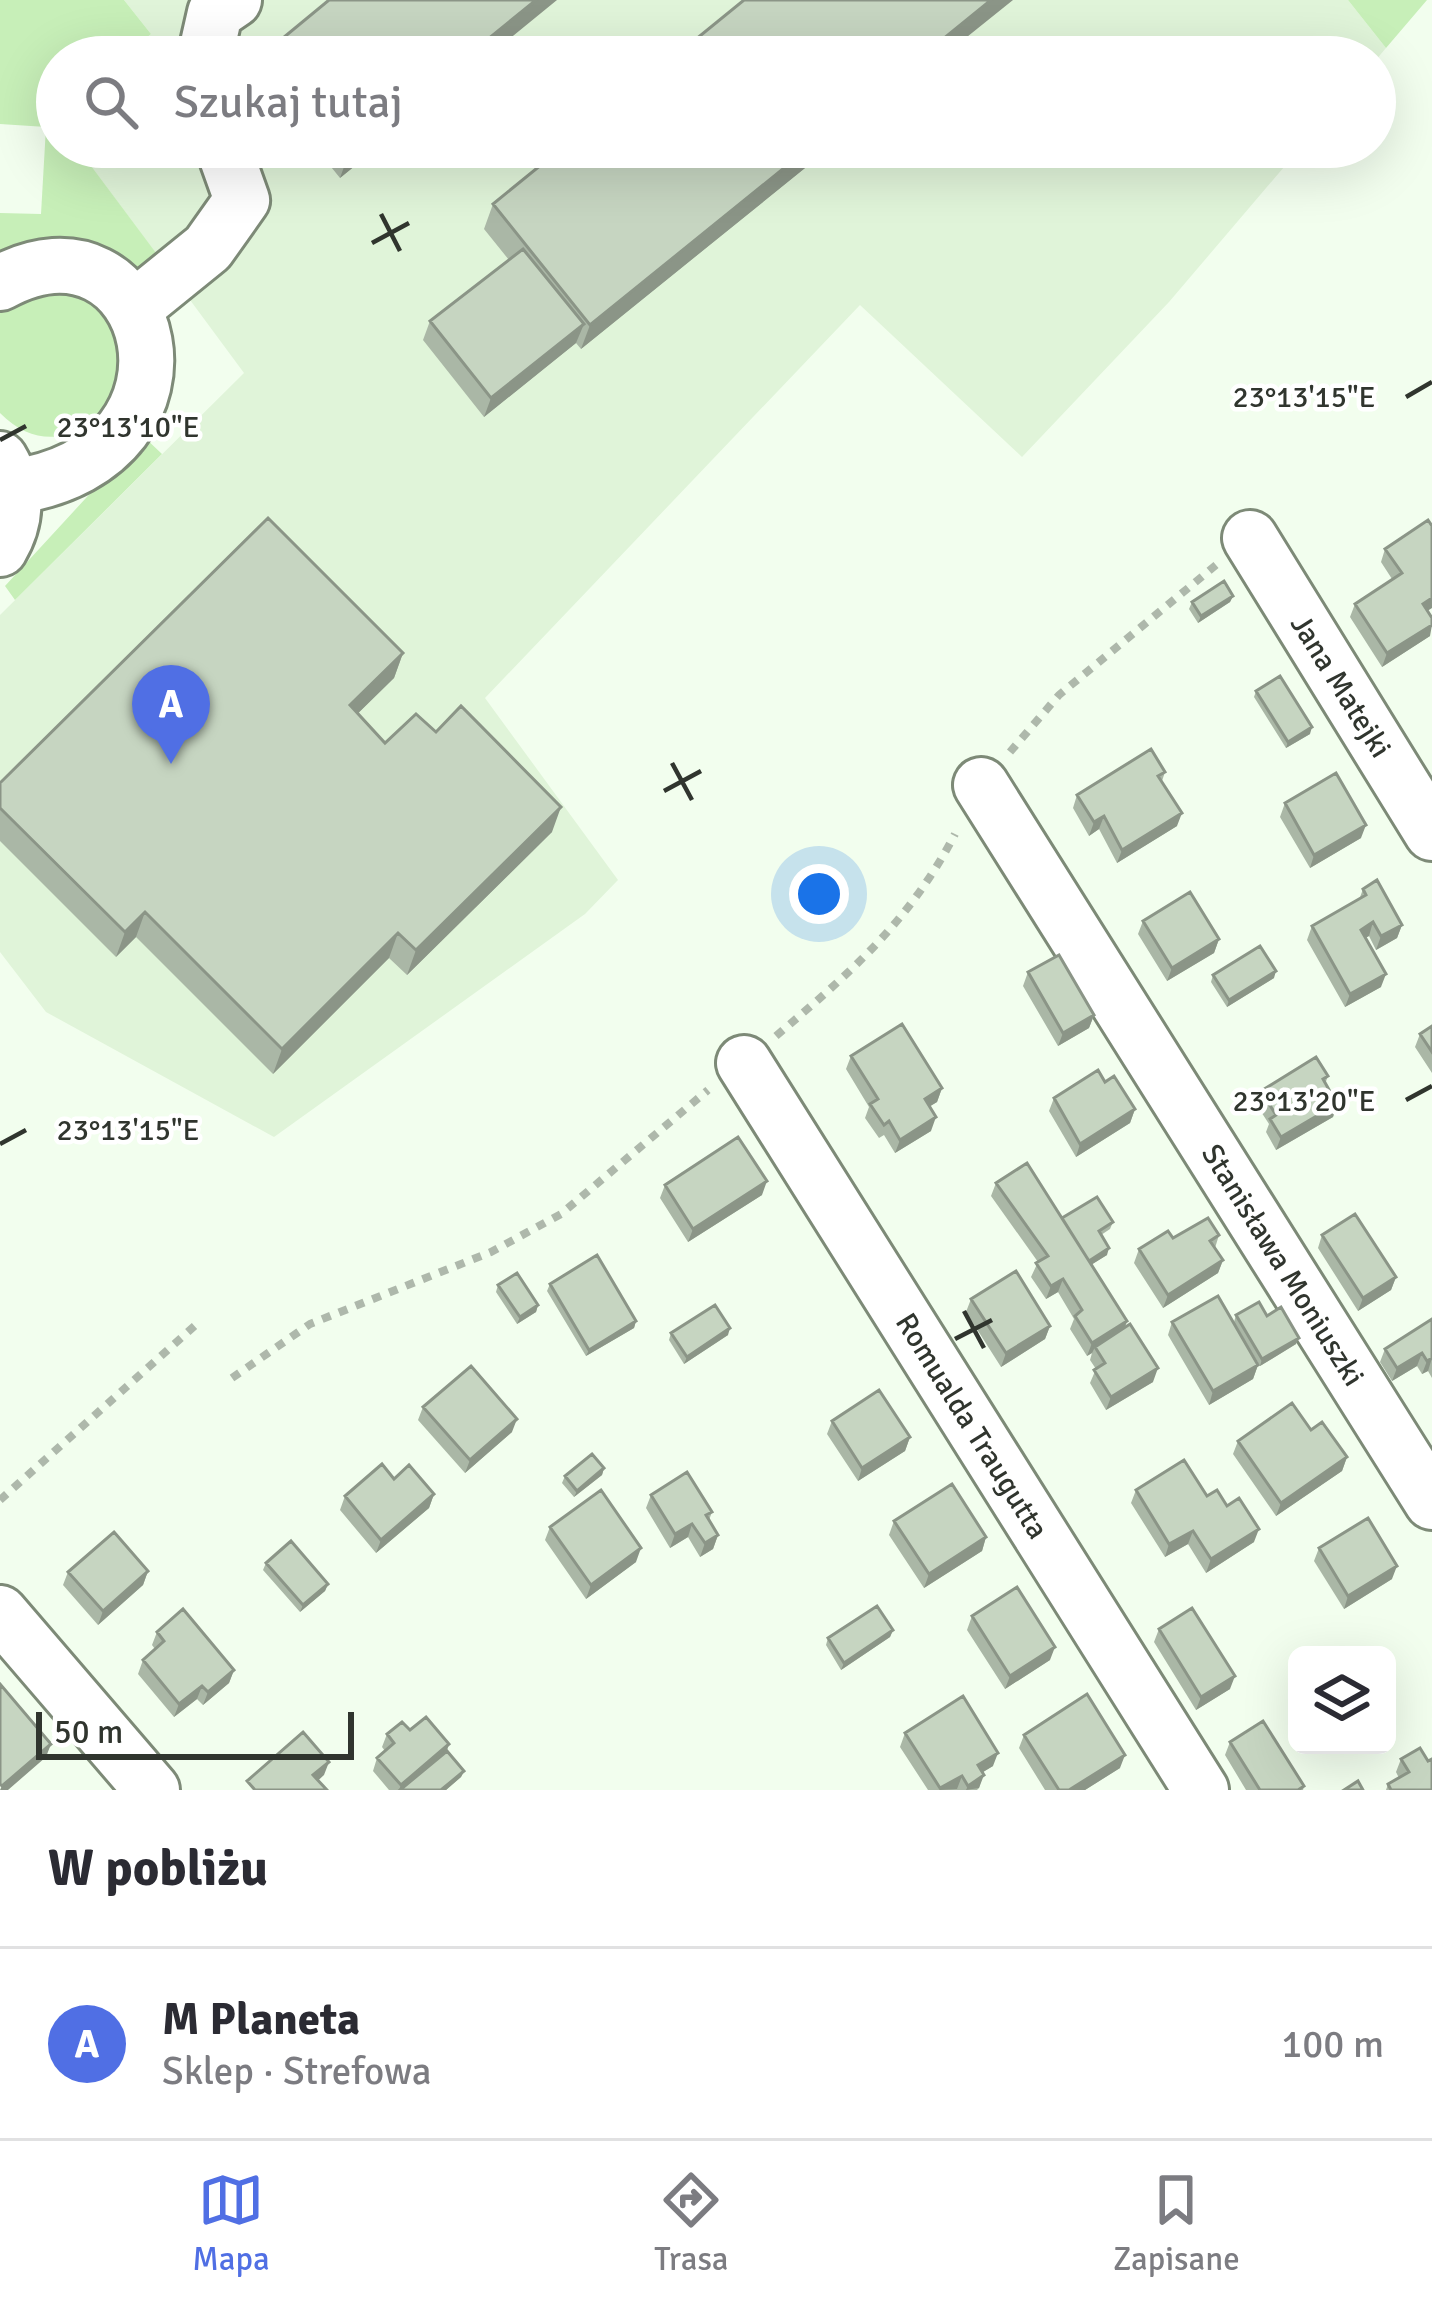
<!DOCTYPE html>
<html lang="pl">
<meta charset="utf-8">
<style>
:root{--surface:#fff;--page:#f2f2f3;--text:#2b2b33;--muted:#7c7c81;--line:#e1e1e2;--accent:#506fe4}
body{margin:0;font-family:Signika,sans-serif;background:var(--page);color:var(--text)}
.controls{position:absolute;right:36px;bottom:36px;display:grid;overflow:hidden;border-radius:18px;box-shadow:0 12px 48px #0002}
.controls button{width:108px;height:108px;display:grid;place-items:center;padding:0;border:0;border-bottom:3px solid var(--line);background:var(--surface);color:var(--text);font:60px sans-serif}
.scale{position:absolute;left:36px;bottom:30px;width:318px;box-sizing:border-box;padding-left:12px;border:6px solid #30352e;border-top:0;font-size:33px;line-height:42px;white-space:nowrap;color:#30352e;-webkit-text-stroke:9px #fff;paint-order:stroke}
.you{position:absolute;left:819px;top:894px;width:42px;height:42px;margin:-30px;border:9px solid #fff;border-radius:50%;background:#1a73e8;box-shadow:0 0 0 18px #1a73e833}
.badge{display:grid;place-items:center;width:78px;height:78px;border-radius:50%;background:var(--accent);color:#fff;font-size:39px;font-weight:700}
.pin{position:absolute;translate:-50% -99px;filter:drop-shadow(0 3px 6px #0008)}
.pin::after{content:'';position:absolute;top:63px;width:42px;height:36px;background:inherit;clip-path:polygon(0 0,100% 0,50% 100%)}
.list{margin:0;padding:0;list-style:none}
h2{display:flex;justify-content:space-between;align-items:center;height:156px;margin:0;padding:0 48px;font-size:51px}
h2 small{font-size:39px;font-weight:400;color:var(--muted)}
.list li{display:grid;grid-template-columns:78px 1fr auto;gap:36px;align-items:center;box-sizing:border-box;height:192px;padding:0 48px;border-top:3px solid var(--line)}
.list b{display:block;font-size:45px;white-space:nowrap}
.list p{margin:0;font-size:39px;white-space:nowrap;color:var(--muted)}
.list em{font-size:39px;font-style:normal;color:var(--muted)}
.icon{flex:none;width:66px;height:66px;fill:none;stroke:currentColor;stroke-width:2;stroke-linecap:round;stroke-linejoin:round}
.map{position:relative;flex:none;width:1432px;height:1790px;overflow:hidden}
.search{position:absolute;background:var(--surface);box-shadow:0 12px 48px #0002;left:36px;right:36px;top:36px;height:132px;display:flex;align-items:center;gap:30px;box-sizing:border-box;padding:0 42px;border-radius:66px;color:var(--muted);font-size:45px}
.sheet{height:348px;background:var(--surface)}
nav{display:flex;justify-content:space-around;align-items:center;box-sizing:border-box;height:168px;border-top:3px solid var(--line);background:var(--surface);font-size:33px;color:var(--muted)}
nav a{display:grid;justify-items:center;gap:6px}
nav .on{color:var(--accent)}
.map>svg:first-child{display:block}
.built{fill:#e0f4d9}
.green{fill:#c7efb8}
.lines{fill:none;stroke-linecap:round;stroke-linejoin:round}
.minor-casing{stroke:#7d8a77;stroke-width:60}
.path{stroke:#aeb8ab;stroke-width:8;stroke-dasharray:9 9;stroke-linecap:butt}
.minor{stroke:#fff;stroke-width:54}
.wall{fill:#aab7a6}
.shaded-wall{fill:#8b9587}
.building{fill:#c6d5c1;stroke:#8b9587;stroke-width:3}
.ticks{fill:none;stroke:#30352e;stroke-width:4.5}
.labels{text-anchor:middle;stroke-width:9;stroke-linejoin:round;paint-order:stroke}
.street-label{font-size:30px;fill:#30352e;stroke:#fff}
.ticks-label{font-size:30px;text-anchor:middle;fill:#30352e;stroke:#fff;stroke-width:9;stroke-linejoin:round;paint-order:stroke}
</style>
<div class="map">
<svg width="1432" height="1790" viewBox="0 0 1432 1790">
<rect width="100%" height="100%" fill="#f2feee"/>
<path class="built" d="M 124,0 L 1348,0 L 1386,48 L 1375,61 L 123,57 L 151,34 Z
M 77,147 L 1301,147 L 1169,302 L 1022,457 L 860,305 L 485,698 L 618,880 L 585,914 L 274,1137 L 46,1012 L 0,952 L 0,615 L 244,373 Z"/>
<path class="green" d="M 0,0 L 124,0 L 151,34 L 123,57 L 57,57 L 57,147 L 77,147 L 162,261 L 134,268 C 88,247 50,230 0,252 L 0,213 L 41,214 L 46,127 L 0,124 Z
M 1348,0 L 1427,0 L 1386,48 Z
M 67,289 C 78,295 91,300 101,307 C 172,360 75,490 0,413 L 0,310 L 6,303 Z
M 143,436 L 162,454 L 15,600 L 5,586 Z"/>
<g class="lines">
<g class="minor-casing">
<path id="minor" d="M 205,57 L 215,13 L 234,0
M 0,283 C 155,198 226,455 13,487
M 134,308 L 208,248 L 242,200 L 223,147
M 0,459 C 18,489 18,519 0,549
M 1250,538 L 1432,833
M 981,785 L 1432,1502
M 744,1063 L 1201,1790
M 0,1613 L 152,1790"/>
</g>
<path class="path" d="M 1010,752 L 1059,695 L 1216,565
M 776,1036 C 850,973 910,921 955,834
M 232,1378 L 310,1324 L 491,1252 L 561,1214 L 708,1090
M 0,1500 L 200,1321"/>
<use href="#minor" class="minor"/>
</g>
<path class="wall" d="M 315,147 L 378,147 L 340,178 Z
M 563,147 L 831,147 L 581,349 L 576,343 L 484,417 L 423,340 L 430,321 L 509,260 L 484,229 L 493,204 Z
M 1385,549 L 1428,611 L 1430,636 L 1382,667 L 1350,617 L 1355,604 L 1392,579 L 1381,562 Z
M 1233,596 L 1230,602 L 1198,623 L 1189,609 L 1192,602 Z
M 403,653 L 394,678 L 358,713 L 385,743 L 552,832 L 407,975 L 389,958 L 273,1074 L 136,937 L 116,957 L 0,841 L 0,783 Z
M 1256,691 L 1310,734 L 1286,748 L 1254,697 Z
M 1165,772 L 1162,781 L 1177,826 L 1117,863 L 1099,829 L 1089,836 L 1073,808 L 1077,795 Z
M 1285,803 L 1361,838 L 1310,868 L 1280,817 Z
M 1363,889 L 1402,925 L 1397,938 L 1376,950 L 1369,936 L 1365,938 L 1381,987 L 1345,1007 L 1307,940 L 1312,926 L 1359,900 Z
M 1143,921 L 1219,939 L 1214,953 L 1167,981 L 1138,934 Z
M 1028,972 L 1094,1015 L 1089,1028 L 1058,1046 L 1023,986 Z
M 1213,975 L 1274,978 L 1227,1007 L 1211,982 Z
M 1432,1026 L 1432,1073 L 1415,1047 L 1420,1034 Z
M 851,1056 L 942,1088 L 937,1102 L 929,1107 L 931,1131 L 895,1153 L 884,1135 L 879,1138 L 865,1118 L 869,1107 L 846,1069 Z
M 1328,1076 L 1325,1084 L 1337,1104 L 1333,1117 L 1276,1150 L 1266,1132 L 1269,1124 L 1256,1104 L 1261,1091 Z
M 1105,1082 L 1135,1109 L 1130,1123 L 1076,1157 L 1049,1111 L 1054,1098 Z
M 996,1183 L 1062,1218 L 1113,1222 L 1110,1229 L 1101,1235 L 1107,1255 L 1092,1264 L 1127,1321 L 1125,1328 L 1153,1382 L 1106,1410 L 1090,1383 L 1096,1369 L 1090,1360 L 1092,1353 L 1087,1356 L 1070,1329 L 1074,1319 L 1058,1292 L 1046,1299 L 1031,1277 L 1038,1262 L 991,1196 Z
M 665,1185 L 762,1195 L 688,1242 L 660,1198 Z
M 1219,1235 L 1215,1248 L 1223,1260 L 1218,1273 L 1163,1308 L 1134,1263 L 1139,1249 L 1173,1238 Z
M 1322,1235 L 1396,1277 L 1391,1290 L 1358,1311 L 1318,1248 Z
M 550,1284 L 636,1321 L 634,1328 L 586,1356 L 547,1291 Z
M 498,1285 L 538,1305 L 536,1312 L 517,1324 L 496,1292 Z
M 971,1299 L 1050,1326 L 1045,1339 L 1001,1367 L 966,1312 Z
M 1236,1315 L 1267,1316 L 1296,1344 L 1260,1366 L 1234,1322 Z
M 1432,1319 L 1432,1378 L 1428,1371 L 1422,1374 L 1417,1366 L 1392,1381 L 1380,1362 L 1385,1349 Z
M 1172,1322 L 1258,1365 L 1253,1379 L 1209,1405 L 1168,1335 Z
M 671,1333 L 728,1335 L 684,1364 L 669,1340 Z
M 423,1407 L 512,1432 L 465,1473 L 418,1420 Z
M 832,1421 L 910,1437 L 905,1451 L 858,1481 L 827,1434 Z
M 1311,1430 L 1347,1457 L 1342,1471 L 1276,1516 L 1233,1454 L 1238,1441 Z
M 604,1468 L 602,1475 L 574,1497 L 562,1483 L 565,1476 Z
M 394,1479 L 434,1494 L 429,1508 L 376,1553 L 340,1510 L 345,1496 Z
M 1136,1490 L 1207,1496 L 1227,1506 L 1254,1542 L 1206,1573 L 1188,1544 L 1165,1557 L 1131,1503 Z
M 651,1495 L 712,1512 L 709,1520 L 718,1535 L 713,1549 L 700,1557 L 688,1537 L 670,1548 L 646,1508 Z
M 894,1521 L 986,1537 L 982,1551 L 924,1588 L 889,1535 Z
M 550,1527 L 636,1562 L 586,1599 L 545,1540 Z
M 1319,1548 L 1392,1579 L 1344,1609 L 1314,1561 Z
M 266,1563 L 328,1584 L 325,1591 L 300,1612 L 263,1570 Z
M 148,1571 L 143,1585 L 98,1625 L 63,1585 L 68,1572 Z
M 972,1616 L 1050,1660 L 1005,1689 L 967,1630 Z
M 1159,1629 L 1230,1689 L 1196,1710 L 1154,1642 Z
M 893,1630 L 890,1637 L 841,1670 L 826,1645 L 828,1638 Z
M 157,1632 L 234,1670 L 229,1683 L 203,1705 L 197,1699 L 174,1717 L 138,1674 L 143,1660 L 155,1649 L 152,1645 Z
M 410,1730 L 449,1744 L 447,1751 L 464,1771 L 461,1777 L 446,1790 L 389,1790 L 373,1771 L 377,1758 L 385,1751 L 382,1747 L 387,1734 Z
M 905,1733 L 993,1766 L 983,1772 L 979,1788 L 977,1790 L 928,1790 L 900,1747 Z
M 1024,1735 L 1120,1768 L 1085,1790 L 1045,1790 L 1019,1748 Z
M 1230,1742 L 1304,1786 L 1303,1790 L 1246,1790 L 1225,1755 Z
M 1401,1759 L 1428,1761 L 1432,1790 L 1386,1790 L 1388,1784 L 1399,1778 L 1396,1772 Z"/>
<path class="shaded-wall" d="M 536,0 L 557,0 L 487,57 L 466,57 Z
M 991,0 L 1013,0 L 942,57 L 921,57 Z
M 356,147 L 378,147 L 340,178 L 349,153 Z
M 810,147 L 831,147 L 581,349 L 590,325 Z
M 584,324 L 576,343 L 484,417 L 491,398 Z
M 1233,596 L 1230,602 L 1198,623 L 1201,616 Z
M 1432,598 L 1432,608 L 1418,617 L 1423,604 Z
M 1432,625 L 1430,636 L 1382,667 L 1387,653 Z
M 403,653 L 394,678 L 341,730 L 350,705 Z
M 1312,727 L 1310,734 L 1286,748 L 1288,742 Z
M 561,807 L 552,832 L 407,975 L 416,950 Z
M 1182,813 L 1177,826 L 1117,863 L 1122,850 Z
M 1104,816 L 1099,829 L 1089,836 L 1094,822 Z
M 1366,825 L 1361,838 L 1310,868 L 1314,855 Z
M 145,912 L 136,937 L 116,957 L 125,932 Z
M 1373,922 L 1369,936 L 1356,943 L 1361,930 Z
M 1402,925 L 1397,938 L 1376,950 L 1381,936 Z
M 398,933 L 389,958 L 273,1074 L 282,1049 Z
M 1219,939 L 1214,953 L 1167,981 L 1172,968 Z
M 1276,971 L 1274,978 L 1227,1007 L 1229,1000 Z
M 1386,974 L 1381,987 L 1345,1007 L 1350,994 Z
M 1094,1015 L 1089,1028 L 1058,1046 L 1063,1033 Z
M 942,1088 L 937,1102 L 920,1112 L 925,1099 Z
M 1337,1104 L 1333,1117 L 1276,1150 L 1281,1137 Z
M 1135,1109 L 1130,1123 L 1076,1157 L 1080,1144 Z
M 936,1117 L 931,1131 L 895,1153 L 900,1140 Z
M 767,1181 L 762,1195 L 688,1242 L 693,1229 Z
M 1109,1248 L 1107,1255 L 1083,1270 L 1085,1263 Z
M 1223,1260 L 1218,1273 L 1163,1308 L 1168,1295 Z
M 1396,1277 L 1391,1290 L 1358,1311 L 1363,1298 Z
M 1063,1279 L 1058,1292 L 1046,1299 L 1051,1286 Z
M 538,1305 L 536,1312 L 517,1324 L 520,1317 Z
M 636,1321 L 634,1328 L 586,1356 L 589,1350 Z
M 1127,1321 L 1122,1334 L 1095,1347 L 1092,1353 L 1087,1356 L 1092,1343 Z
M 1050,1326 L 1045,1339 L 1001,1367 L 1006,1353 Z
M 730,1328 L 728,1335 L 684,1364 L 687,1357 Z
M 1299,1338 L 1296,1344 L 1260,1366 L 1262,1359 Z
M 1422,1353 L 1417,1366 L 1392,1381 L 1397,1368 Z
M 1432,1358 L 1428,1371 L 1422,1374 L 1427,1361 Z
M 1258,1365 L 1253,1379 L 1209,1405 L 1213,1391 Z
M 1158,1368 L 1153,1382 L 1106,1410 L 1111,1397 Z
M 517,1419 L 512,1432 L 465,1473 L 470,1460 Z
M 910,1437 L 905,1451 L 858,1481 L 862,1468 Z
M 1347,1457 L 1342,1471 L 1276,1516 L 1281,1503 Z
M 604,1468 L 602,1475 L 574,1497 L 577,1491 Z
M 434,1494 L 429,1508 L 376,1553 L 381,1540 Z
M 692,1524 L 688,1537 L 670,1548 L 675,1534 Z
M 1259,1529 L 1254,1542 L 1206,1573 L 1211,1559 Z
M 1193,1531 L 1188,1544 L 1165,1557 L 1169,1544 Z
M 718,1535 L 713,1549 L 700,1557 L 705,1543 Z
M 986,1537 L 982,1551 L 924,1588 L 929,1574 Z
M 641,1548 L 636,1562 L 586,1599 L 591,1585 Z
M 1397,1566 L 1392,1579 L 1344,1609 L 1348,1596 Z
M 148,1571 L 143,1585 L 98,1625 L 103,1611 Z
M 328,1584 L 325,1591 L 300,1612 L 303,1605 Z
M 893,1630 L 890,1637 L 841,1670 L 844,1663 Z
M 1055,1647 L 1050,1660 L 1005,1689 L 1010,1676 Z
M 234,1670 L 229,1683 L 203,1705 L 208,1692 Z
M 1235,1676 L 1230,1689 L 1196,1710 L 1201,1697 Z
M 202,1686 L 197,1699 L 174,1717 L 179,1704 Z
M 51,1744 L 46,1757 L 8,1790 L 0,1790 L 2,1786 Z
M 449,1744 L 444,1757 L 399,1790 L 401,1785 Z
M 998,1753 L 993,1766 L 973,1778 L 978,1765 Z
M 1125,1755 L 1120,1768 L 1085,1790 L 1069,1790 Z
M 329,1762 L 324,1775 L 309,1789 L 313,1775 Z
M 464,1771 L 461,1777 L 446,1790 L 441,1790 Z
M 984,1775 L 979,1788 L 966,1790 L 968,1786 Z
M 962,1776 L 957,1789 L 940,1790 L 940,1788 Z"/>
<path class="building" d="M 329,0 L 536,0 L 466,57 L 270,57 L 266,52 Z
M 744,0 L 991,0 L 921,57 L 674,57 Z
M 563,147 L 810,147 L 590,325 L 493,204 Z
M 523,249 L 584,324 L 491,398 L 430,321 Z
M 268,518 L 403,653 L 350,705 L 385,743 L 416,714 L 436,732 L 461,706 L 561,807 L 416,950 L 398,933 L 282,1049 L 145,912 L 125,932 L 0,808 L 0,783 Z
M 1428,520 L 1432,526 L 1432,598 L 1423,604 L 1432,618 L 1432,625 L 1387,653 L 1355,604 L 1402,573 L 1385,549 Z
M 1224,581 L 1233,596 L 1201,616 L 1192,602 Z
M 1280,676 L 1312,727 L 1288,742 L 1256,691 Z
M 1151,749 L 1165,772 L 1158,776 L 1182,813 L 1122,850 L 1104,816 L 1094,822 L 1077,795 Z
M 1336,773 L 1366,825 L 1314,855 L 1285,803 Z
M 1377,880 L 1402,925 L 1381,936 L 1373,922 L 1361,930 L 1386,974 L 1350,994 L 1312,926 L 1366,895 L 1363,889 Z
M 1190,892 L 1219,939 L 1172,968 L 1143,921 Z
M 1260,946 L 1276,971 L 1229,1000 L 1213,975 Z
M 1059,955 L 1094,1015 L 1063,1033 L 1028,972 Z
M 902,1024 L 942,1088 L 925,1099 L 936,1117 L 900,1140 L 889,1121 L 884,1125 L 870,1104 L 878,1099 L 851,1056 Z
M 1432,1026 L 1432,1052 L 1420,1034 Z
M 1316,1057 L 1328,1076 L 1323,1079 L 1337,1104 L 1281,1137 L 1270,1119 L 1276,1115 L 1261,1091 Z
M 1098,1070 L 1105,1082 L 1114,1076 L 1135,1109 L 1080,1144 L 1054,1098 Z
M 738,1137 L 767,1181 L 693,1229 L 665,1185 Z
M 1027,1163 L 1127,1321 L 1092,1343 L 1075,1316 L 1082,1310 L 1063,1279 L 1051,1286 L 1036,1263 L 1048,1256 L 996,1183 Z
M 1097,1197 L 1113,1222 L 1099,1231 L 1109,1248 L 1089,1261 L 1062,1218 Z
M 1355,1214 L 1396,1277 L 1363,1298 L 1322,1235 Z
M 1208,1218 L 1219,1235 L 1210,1241 L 1223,1260 L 1168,1295 L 1139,1249 L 1168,1231 L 1173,1238 Z
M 597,1255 L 636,1321 L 589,1350 L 550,1284 Z
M 1016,1271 L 1050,1326 L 1006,1353 L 971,1299 Z
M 517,1273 L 538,1305 L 520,1317 L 498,1285 Z
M 1218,1296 L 1258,1365 L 1213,1391 L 1172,1322 Z
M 1259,1302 L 1267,1316 L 1281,1307 L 1299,1338 L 1262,1359 L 1236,1315 Z
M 715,1305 L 730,1328 L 687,1357 L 671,1333 Z
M 1432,1319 L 1432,1358 L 1427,1361 L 1422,1353 L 1397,1368 L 1385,1349 Z
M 1130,1324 L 1158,1368 L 1111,1397 L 1094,1370 L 1105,1363 L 1095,1347 Z
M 471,1366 L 517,1419 L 470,1460 L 423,1407 Z
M 879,1390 L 910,1437 L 862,1468 L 832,1421 Z
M 1292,1403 L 1311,1430 L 1322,1422 L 1347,1457 L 1281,1503 L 1238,1441 Z
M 592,1454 L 604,1468 L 577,1491 L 565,1476 Z
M 1184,1460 L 1207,1496 L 1217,1490 L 1227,1506 L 1239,1498 L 1259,1529 L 1211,1559 L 1193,1531 L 1169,1544 L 1136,1490 Z
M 382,1464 L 394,1479 L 409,1465 L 434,1494 L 381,1540 L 345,1496 Z
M 687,1472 L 712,1512 L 706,1515 L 718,1535 L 705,1543 L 692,1524 L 675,1534 L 651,1495 Z
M 952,1484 L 986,1537 L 929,1574 L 894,1521 Z
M 601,1490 L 641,1548 L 591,1585 L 550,1527 Z
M 1368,1518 L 1397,1566 L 1348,1596 L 1319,1548 Z
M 114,1532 L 148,1571 L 103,1611 L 68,1572 Z
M 291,1541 L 328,1584 L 303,1605 L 266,1563 Z
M 1017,1587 L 1055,1647 L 1010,1676 L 972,1616 Z
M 877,1606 L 893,1630 L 844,1663 L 828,1638 Z
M 1192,1608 L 1235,1676 L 1201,1697 L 1159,1629 Z
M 183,1609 L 234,1670 L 208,1692 L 202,1686 L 179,1704 L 143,1660 L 164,1641 L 157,1632 Z
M 0,1684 L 51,1744 L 2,1786 L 0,1784 Z
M 1087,1694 L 1125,1755 L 1069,1790 L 1059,1790 L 1024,1735 Z
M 963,1696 L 998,1753 L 978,1765 L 984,1775 L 968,1786 L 962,1776 L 940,1788 L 905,1733 Z
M 426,1717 L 449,1744 L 401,1785 L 377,1758 L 394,1743 L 387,1734 L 402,1722 L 410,1730 Z
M 1263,1721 L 1304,1786 L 1298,1790 L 1260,1790 L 1230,1742 Z
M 303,1732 L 329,1762 L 313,1775 L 327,1790 L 255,1790 L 247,1781 Z
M 1420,1748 L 1428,1761 L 1432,1759 L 1432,1790 L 1391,1790 L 1388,1784 L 1409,1772 L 1401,1759 Z
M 447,1751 L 464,1771 L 441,1790 L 400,1790 Z
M 1358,1781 L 1363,1790 L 1344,1790 Z"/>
<path class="ticks" d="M 381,214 L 400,251M 372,243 L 409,223M 1406,397 L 1432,382M 0,440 L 26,426M 672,763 L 692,800M 664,791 L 701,771M 1406,1100 L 1432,1086M 0,1144 L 26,1130M 964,1311 L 984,1348M 955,1339 L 992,1320"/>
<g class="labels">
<g class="street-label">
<text transform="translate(1341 686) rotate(58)" y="10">Jana Matejki</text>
<text transform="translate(1283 1265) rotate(58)" y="10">Stanisława Moniuszki</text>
<text transform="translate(972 1426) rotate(58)" y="10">Romualda Traugutta</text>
</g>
</g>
<g class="ticks-label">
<text x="1304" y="407">23°13'15"E</text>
<text x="128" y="437">23°13'10"E</text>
<text x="1304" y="1111">23°13'20"E</text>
<text x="128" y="1140">23°13'15"E</text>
</g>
</svg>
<div class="controls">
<button><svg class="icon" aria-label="layers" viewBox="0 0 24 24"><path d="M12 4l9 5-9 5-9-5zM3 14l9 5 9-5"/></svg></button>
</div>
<div class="scale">50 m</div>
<div class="you"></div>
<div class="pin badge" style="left:171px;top:764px">A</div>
<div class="search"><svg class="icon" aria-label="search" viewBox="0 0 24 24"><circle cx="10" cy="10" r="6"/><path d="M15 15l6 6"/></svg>Szukaj tutaj</div>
</div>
<section class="sheet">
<h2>W pobliżu<small></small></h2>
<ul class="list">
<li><span class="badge">A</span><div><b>M Planeta</b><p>Sklep · Strefowa</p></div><em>100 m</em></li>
</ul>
</section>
<nav>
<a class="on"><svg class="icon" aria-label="map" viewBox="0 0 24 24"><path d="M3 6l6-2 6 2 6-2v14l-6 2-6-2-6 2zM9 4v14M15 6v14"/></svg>Mapa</a>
<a><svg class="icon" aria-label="directions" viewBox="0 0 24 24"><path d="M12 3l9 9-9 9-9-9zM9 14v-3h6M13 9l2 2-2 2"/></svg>Trasa</a>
<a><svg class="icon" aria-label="saved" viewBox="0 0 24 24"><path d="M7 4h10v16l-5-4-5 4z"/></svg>Zapisane</a>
</nav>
